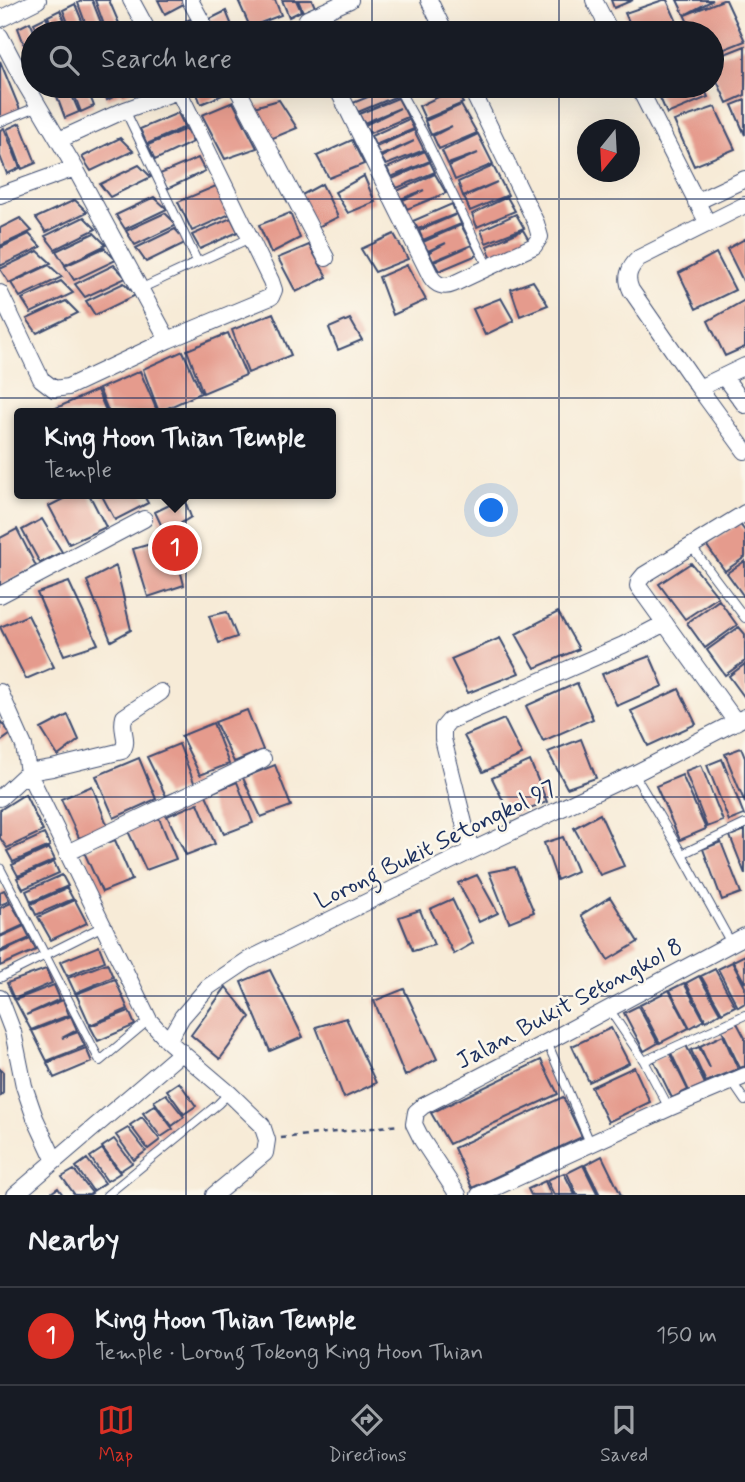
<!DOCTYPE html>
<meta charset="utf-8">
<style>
:root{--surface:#171b24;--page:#20242c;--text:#f1f3f6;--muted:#9ea1a6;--line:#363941;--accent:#d93025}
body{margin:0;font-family:Mynerve,sans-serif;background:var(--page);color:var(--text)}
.compass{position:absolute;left:577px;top:119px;width:63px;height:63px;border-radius:50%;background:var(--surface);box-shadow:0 7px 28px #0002;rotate:198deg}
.you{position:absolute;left:492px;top:511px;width:24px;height:24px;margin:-18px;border:5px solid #fff;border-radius:50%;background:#1a73e8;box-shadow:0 0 0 10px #1a73e833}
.badge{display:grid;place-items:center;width:46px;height:46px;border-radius:50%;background:var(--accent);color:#fff;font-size:23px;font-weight:700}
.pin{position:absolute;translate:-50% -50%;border:4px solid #fff;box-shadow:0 2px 7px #0006}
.popup{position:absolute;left:14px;top:408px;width:322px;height:91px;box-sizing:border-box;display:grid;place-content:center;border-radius:7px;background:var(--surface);filter:drop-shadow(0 2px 5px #0005);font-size:23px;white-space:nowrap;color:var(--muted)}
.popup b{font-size:26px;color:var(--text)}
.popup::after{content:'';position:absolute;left:50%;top:100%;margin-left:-14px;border:14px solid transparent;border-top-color:var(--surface)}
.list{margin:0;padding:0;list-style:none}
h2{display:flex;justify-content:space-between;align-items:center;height:91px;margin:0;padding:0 28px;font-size:30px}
h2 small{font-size:23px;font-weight:400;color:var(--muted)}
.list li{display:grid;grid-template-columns:46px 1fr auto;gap:21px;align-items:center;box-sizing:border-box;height:98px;padding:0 28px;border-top:2px solid var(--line)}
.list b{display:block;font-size:26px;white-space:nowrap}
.list p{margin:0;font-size:23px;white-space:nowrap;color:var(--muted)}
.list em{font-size:23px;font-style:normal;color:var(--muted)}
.icon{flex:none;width:38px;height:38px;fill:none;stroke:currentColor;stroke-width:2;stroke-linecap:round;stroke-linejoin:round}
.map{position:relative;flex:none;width:745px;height:1195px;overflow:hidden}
.search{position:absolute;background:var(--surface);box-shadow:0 7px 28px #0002;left:21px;right:21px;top:21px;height:77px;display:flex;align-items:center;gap:18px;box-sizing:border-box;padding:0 24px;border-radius:38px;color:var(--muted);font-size:26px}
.sheet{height:189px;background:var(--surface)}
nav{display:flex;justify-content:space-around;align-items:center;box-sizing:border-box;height:98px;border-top:2px solid var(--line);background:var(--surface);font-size:19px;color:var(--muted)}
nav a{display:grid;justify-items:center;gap:4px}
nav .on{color:var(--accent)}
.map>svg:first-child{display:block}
.building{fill:#e59b8d}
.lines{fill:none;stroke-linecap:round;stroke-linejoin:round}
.lane-casing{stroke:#3c4b70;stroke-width:10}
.street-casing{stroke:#3c4b70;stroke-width:18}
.path{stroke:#3c4b70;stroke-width:2.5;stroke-dasharray:5 5;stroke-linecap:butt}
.lane{stroke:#fff;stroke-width:8}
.street{stroke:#fff;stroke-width:16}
.grid{fill:none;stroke:#1b2f5e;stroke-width:2;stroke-opacity:0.55}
.labels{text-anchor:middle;stroke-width:5;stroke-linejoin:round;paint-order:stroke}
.street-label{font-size:24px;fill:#1b2f5e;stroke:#fbf7ec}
</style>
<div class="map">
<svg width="745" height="1195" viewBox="0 0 745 1195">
<rect width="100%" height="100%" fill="#fbf7ec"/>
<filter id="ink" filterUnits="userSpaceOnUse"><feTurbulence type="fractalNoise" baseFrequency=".0143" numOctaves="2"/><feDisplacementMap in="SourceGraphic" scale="14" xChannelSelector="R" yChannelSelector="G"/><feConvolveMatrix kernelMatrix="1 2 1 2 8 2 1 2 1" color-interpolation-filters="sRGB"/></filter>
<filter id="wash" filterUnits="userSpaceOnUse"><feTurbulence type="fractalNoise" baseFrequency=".00686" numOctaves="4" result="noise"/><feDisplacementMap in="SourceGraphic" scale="28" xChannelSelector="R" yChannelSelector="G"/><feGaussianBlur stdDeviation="1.57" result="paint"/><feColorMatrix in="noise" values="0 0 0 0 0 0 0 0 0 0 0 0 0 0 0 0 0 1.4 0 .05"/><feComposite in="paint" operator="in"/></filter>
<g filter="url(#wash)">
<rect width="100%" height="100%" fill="#f7ebd7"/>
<g id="blocks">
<path class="building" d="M 83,0 L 92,0 L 105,33 L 89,33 L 78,3 Z
M 95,0 L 109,0 L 121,28 L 111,33 L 107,33 Z
M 158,0 L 191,0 L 165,14 Z
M 238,0 L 275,0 L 281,15 L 250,27 Z
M 282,0 L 296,0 L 301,11 L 289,17 Z
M 298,0 L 312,0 L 315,7 L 303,12 Z
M 611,0 L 633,0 L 614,8 Z
M 663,0 L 667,0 L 682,33 L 634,33 L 625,13 Z
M 677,0 L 713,0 L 685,15 L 723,0 L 726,0 L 745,41 L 712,54 L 712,33 L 693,33 Z
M 75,4 L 87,33 L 72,33 L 63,10 Z
M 60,10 L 70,33 L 54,33 L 48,16 Z
M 226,11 L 235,33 L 213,33 L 206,21 Z
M 46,17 L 53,33 L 38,33 L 34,23 Z
M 193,18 L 201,33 L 171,33 L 169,28 Z
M 30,22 L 35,33 L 33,33 L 33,68 L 18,28 Z
M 288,25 L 292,33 L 270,33 Z
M 745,46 L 745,95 L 727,103 L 712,70 L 712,59 Z
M 0,61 L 21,112 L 0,118 Z
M 53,86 L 68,86 L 79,112 L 65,118 Z
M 71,86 L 86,86 L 94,106 L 81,112 Z
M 102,86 L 118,86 L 121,93 L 107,100 Z
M 120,86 L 136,86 L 137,88 L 123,95 Z
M 194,86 L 229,86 L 232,91 L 201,104 Z
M 655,86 L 703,86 L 708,97 L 667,114 Z
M 392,87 L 397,96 L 358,112 L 353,103 Z
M 455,89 L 463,103 L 425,119 L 419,106 Z
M 398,98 L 408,117 L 370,133 L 365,125 L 400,108 L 364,123 L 359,114 Z
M 279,100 L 297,128 L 268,140 L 254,107 Z
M 745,100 L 745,135 L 732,105 Z
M 233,102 L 257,148 L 225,159 L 202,115 Z
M 461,105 L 477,133 L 439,149 L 433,136 L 452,126 L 431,135 L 425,121 Z
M 715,107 L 735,149 L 694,166 L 674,121 Z
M 178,113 L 185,127 L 147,144 L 140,129 Z
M 409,119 L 414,129 L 375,145 L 371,136 Z
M 20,123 L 36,163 L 22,169 L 7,129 Z
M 4,128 L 20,168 L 7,174 L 0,156 L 0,130 Z
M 186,129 L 193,142 L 155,160 L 148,145 Z
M 414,130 L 424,150 L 386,165 L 381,157 L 414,141 L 380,156 L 376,147 Z
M 478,134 L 493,164 L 455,180 L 449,166 L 478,153 L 448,164 L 442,151 Z
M 120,138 L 133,151 L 91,171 L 82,157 Z
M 352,140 L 364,164 L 329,178 L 317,156 Z
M 425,151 L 430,161 L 391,177 L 387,168 Z
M 198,158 L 205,171 L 167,189 L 160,174 Z
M 430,162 L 435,172 L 397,188 L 392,179 Z
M 139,165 L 151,177 L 110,197 L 100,184 Z
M 493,166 L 508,195 L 470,211 L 464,197 L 497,182 L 463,196 L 458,182 Z
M 435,174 L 446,193 L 407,209 L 403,200 L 424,190 L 401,199 L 397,191 Z
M 364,176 L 375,202 L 348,213 L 335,192 Z
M 322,184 L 338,217 L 316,228 L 300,196 Z
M 216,186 L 230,214 L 192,231 L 178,202 Z
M 154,197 L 167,209 L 125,229 L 116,215 Z
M 507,197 L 515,211 L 477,227 L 472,214 Z
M 75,200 L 87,212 L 46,232 L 36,218 Z
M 452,204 L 456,214 L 418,229 L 413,221 Z
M 165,213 L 177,225 L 135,245 L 126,231 Z
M 290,213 L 300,238 L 271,253 L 259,225 Z
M 457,214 L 461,224 L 423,240 L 419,231 Z
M 516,214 L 524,228 L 486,243 L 481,230 Z
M 84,217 L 96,229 L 55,249 L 45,236 Z
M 20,218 L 32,231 L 0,246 L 0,228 Z
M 231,218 L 238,232 L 200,249 L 192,235 Z
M 461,225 L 472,245 L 433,261 L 429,252 L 446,243 L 428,251 L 423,242 Z
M 175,229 L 187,242 L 146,262 L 136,248 Z
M 523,230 L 531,244 L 492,260 L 487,246 Z
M 94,233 L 106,245 L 65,265 L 56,251 Z
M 29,234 L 41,247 L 0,266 L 0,248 Z
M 394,234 L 408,259 L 375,272 L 361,249 Z
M 745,239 L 745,285 L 727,249 Z
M 309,245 L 327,277 L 296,292 L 278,258 Z
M 472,245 L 477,255 L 439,271 L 434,262 Z
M 104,248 L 116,260 L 74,280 L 65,266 Z
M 38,251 L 51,263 L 9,283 L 0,269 Z
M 716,253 L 735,290 L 696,309 L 679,273 Z
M 49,265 L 62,277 L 20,297 L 11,283 Z
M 114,265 L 126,278 L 85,297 L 75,284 Z
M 407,265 L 426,300 L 393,315 L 379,277 Z
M 61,281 L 73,293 L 31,313 L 22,299 Z
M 533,281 L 548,305 L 520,316 L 511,289 Z
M 124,283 L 136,295 L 95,315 L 86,301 Z
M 501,298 L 514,321 L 485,335 L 473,309 Z
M 745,300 L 745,347 L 725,356 L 708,321 Z
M 66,301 L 78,313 L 37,333 L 27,319 Z
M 273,313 L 291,355 L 248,373 L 232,330 Z
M 350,319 L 362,340 L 338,350 L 329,328 Z
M 228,333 L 246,375 L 203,393 L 187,350 Z
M 183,351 L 201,393 L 159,412 L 143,369 Z
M 140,371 L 158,413 L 109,413 L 99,389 Z
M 97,390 L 107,413 L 58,413 L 56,408 Z
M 73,494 L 89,494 L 106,527 L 69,544 L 49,506 Z
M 101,494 L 143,494 L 148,503 L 115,520 Z
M 184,498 L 191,517 L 165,533 L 155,512 Z
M 42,519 L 62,552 L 40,563 L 22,530 Z
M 739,523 L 745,531 L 745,557 L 725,571 L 707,546 Z
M 17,529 L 36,566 L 0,586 L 0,538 Z
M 172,538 L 184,585 L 148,597 L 133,549 Z
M 745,561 L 745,598 L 727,573 Z
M 691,563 L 718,597 L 685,619 L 659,584 Z
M 116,566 L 131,630 L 111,641 L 87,581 Z
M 69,582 L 98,644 L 64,655 L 37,593 Z
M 719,600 L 737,625 L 705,648 L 687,623 Z
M 227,612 L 237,637 L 219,643 L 209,616 Z
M 558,612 L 579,649 L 535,668 L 516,634 Z
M 28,615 L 54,667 L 26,679 L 0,627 Z
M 739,627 L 745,634 L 745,661 L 725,675 L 707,650 Z
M 500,638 L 519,673 L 468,693 L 451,659 Z
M 650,656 L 663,686 L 617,706 L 602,674 Z
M 745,664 L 745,698 L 729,676 Z
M 577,683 L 593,719 L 543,741 L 526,706 Z
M 679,689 L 696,724 L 648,746 L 631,711 Z
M 247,710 L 263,750 L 234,762 L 215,722 Z
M 68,715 L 79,740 L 58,756 L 41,729 Z
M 504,719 L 522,755 L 483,772 L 464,736 Z
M 0,721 L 11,734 L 0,742 Z
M 213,723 L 229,764 L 200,775 L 181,736 Z
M 581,739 L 596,778 L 567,788 L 548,752 Z
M 179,744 L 195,785 L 166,796 L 147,757 Z
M 741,748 L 745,758 L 745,803 L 725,754 Z
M 139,758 L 156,799 L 114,818 L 96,776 Z
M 722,759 L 744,815 L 729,821 L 707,765 Z
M 530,761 L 547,802 L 510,815 L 492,778 Z
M 275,765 L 291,806 L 261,817 L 243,778 Z
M 701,765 L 723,821 L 707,827 L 685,771 Z
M 682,775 L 706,829 L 680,840 L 656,786 Z
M 237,782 L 253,823 L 224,834 L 206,795 Z
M 92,786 L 108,827 L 79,838 L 61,799 Z
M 25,794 L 43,831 L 7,848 L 0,838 L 0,810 Z
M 198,803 L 215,844 L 186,855 L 167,816 Z
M 600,814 L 624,866 L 600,875 L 574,828 Z
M 159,818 L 176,859 L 146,870 L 128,831 Z
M 745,830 L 745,874 L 730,836 Z
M 44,834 L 50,846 L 13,862 L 7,851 Z
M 563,837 L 577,871 L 557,880 L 544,843 Z
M 115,840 L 132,880 L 102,892 L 84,852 Z
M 721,842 L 741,893 L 722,900 L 703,849 Z
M 49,848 L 55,860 L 18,876 L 12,865 Z
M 54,862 L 59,873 L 23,889 L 17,878 Z
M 515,867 L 534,912 L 509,922 L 489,872 Z
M 62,875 L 68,886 L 31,902 L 26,891 Z
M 477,875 L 498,913 L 479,922 L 458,883 Z
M 67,888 L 73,899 L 36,915 L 31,904 Z
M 4,890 L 10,901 L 0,905 L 0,892 Z
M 610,897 L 638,942 L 608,960 L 581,915 Z
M 452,899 L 473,943 L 454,954 L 430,909 Z
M 75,900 L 87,923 L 51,940 L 38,917 Z
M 11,903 L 24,925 L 0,936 L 0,908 Z
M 420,910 L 434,945 L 413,951 L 399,917 Z
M 24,926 L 30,938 L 0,951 L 0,937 Z
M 30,939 L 36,950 L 0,966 L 0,953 Z
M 99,946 L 105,961 L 67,976 L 60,962 Z
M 745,955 L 745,983 L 733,961 Z
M 732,962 L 745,987 L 745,1003 L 738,1007 L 718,969 Z
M 107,963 L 113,977 L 75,993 L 68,978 Z
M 46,969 L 52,983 L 14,999 L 7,983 Z
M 715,969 L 735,1006 L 722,1013 L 701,976 Z
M 270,970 L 303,1037 L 270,1051 L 241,982 Z
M 699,976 L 720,1013 L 706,1021 L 686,983 Z
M 115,979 L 128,1009 L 90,1025 L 76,994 Z
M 684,983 L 704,1020 L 690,1028 L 670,990 Z
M 54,985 L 60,999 L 26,1015 L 63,1000 L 69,1015 L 31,1030 L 15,1000 Z
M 226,987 L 250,1017 L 220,1059 L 191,1035 Z
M 404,989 L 437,1059 L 405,1076 L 374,1001 Z
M 669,990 L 689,1028 L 660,1043 L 640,1005 Z
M 638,1006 L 658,1043 L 644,1051 L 624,1013 Z
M 129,1011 L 135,1025 L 98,1041 L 90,1026 Z
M 71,1016 L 77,1030 L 62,1038 L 78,1032 L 85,1046 L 47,1061 L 32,1031 Z
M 346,1018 L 376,1083 L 344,1098 L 316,1027 Z
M 737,1023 L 745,1038 L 745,1066 L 740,1068 L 722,1030 Z
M 611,1028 L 629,1063 L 589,1082 L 572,1046 Z
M 723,1035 L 738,1069 L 706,1082 L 691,1050 L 699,1047 L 710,1068 L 700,1046 Z
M 686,1045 L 705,1084 L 689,1091 L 671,1053 Z
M 86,1048 L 92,1062 L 54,1078 L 47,1063 Z
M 669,1052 L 688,1090 L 672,1098 L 653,1059 Z
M 541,1060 L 558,1094 L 449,1144 L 431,1113 Z
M 634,1067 L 650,1102 L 608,1122 L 591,1087 Z
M 0,1069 L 3,1072 L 3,1093 L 0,1096 Z
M 179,1082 L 196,1106 L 184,1114 L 167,1090 Z
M 166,1094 L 184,1117 L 172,1126 L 154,1101 Z
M 563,1097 L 582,1137 L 472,1188 L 454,1148 Z
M 155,1105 L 173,1129 L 161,1137 L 143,1113 Z
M 142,1117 L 160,1140 L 148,1149 L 130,1125 Z
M 128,1128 L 146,1151 L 134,1160 L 116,1135 Z
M 114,1139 L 132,1163 L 120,1171 L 102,1147 Z
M 102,1149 L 120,1173 L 107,1181 L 90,1157 Z
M 602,1156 L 621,1195 L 600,1195 L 585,1165 Z
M 87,1159 L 105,1183 L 93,1191 L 76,1167 Z
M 583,1165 L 598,1195 L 577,1195 L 567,1173 Z
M 74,1170 L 92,1193 L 89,1195 L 75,1195 L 62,1177 Z
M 564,1173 L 575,1195 L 554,1195 L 547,1180 Z
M 545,1181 L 551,1195 L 531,1195 L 528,1189 Z
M 58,1188 L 63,1195 L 48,1195 Z"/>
</g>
</g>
<g filter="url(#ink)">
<use href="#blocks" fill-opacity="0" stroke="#3c4b70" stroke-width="2"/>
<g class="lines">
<g class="lane-casing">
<path id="lane" d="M 131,33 L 146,27
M 397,86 L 423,133 L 488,267
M 341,95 L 358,86
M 125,110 L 197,261
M 0,122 L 39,106
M 140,289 L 250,238
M 691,546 L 745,618
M 634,774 L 682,854 L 731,943
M 682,854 L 745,824
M 0,868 L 100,1061 L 149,1020
M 0,978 L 103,926
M 609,1009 L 644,1061 L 669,1108
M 547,1042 L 591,1145
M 644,1061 L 745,1015
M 732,1082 L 745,1101
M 107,1195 L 218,1104 L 229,1093"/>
</g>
<g class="street-casing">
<path id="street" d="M 131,0 L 149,33
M 190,0 L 208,33
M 429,0 L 445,33
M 594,0 L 611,33
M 0,19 L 38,0
M 308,33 L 304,26 L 307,19 L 350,0
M 0,36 L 23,80 L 75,168 L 168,340
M 236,86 L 326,258
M 336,86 L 431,277 C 436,285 444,288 453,284 L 534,246 L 540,237 L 536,223 L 470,86
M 638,86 L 708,224
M 59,140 L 125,110 L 178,91
M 0,195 L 75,168
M 696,202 L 745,179
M 745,205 L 639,258 C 629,268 625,277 631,290 L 699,388 L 745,451
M 0,293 L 41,379 L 54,389 L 68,387 L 168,340 L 271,297 L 274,290 L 271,281 L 176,86
M 724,377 L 745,405
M 699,388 L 745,366
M 0,595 L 144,519
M 0,692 L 24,746 L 28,772 L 149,1020 L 168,1041 L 229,1093 L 262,1125 L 267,1140 L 265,1153 L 214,1195
M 736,722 L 638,586 L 639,581 L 644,575 L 745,513
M 28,772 L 52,768 L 122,751 C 130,739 120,732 124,717 L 161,692
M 0,798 L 28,772
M 471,851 L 443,739 L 443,728 L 449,721 L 623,645 L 665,623
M 67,853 L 263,759
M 0,998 L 13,1032 L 24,1086 L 35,1118 L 55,1161
M 168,1041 L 182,1017 L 208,987 L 248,960 L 471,851 L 634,774 L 745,717
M 15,1195 L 182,1052
M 458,1195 L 422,1140 L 414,1124 L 416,1112 L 423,1106 L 547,1042 L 745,936
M 479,1195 L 669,1108 L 745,1076"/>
</g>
<path class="path" d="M 281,1138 L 399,1125"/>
<use href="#lane" class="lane"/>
<use href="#street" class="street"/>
</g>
</g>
<path class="grid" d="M 186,0 L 186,33M 372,0 L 372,33M 559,0 L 559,33M 186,86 L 186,1195M 372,86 L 372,1195M 559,86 L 559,1195M 0,199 L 745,199M 0,398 L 745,398M 0,597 L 745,597M 0,797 L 745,797M 0,996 L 745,996"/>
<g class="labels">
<g class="street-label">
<text transform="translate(435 844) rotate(-26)" y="8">Lorong Bukit Setongkol 97</text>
<text transform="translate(569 1003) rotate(-28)" y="8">Jalan Bukit Setongkol 8</text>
</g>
</g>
</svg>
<svg class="compass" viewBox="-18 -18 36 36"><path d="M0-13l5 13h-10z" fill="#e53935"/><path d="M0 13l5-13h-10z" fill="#9ea1a6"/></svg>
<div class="you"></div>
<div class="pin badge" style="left:175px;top:548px">1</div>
<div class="popup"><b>King Hoon Thian Temple</b>Temple</div>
<div class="search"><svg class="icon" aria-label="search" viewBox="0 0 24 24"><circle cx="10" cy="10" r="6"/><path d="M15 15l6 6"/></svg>Search here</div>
</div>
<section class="sheet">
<h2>Nearby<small></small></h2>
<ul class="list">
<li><span class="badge">1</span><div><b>King Hoon Thian Temple</b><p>Temple · Lorong Tokong King Hoon Thian</p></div><em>150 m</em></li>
</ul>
</section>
<nav>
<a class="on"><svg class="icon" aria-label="map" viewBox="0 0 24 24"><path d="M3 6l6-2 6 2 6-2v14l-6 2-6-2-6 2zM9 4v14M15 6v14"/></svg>Map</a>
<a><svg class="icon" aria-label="directions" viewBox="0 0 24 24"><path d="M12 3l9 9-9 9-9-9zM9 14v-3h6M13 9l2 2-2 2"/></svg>Directions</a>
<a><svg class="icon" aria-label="saved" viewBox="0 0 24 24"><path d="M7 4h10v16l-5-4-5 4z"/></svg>Saved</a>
</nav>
